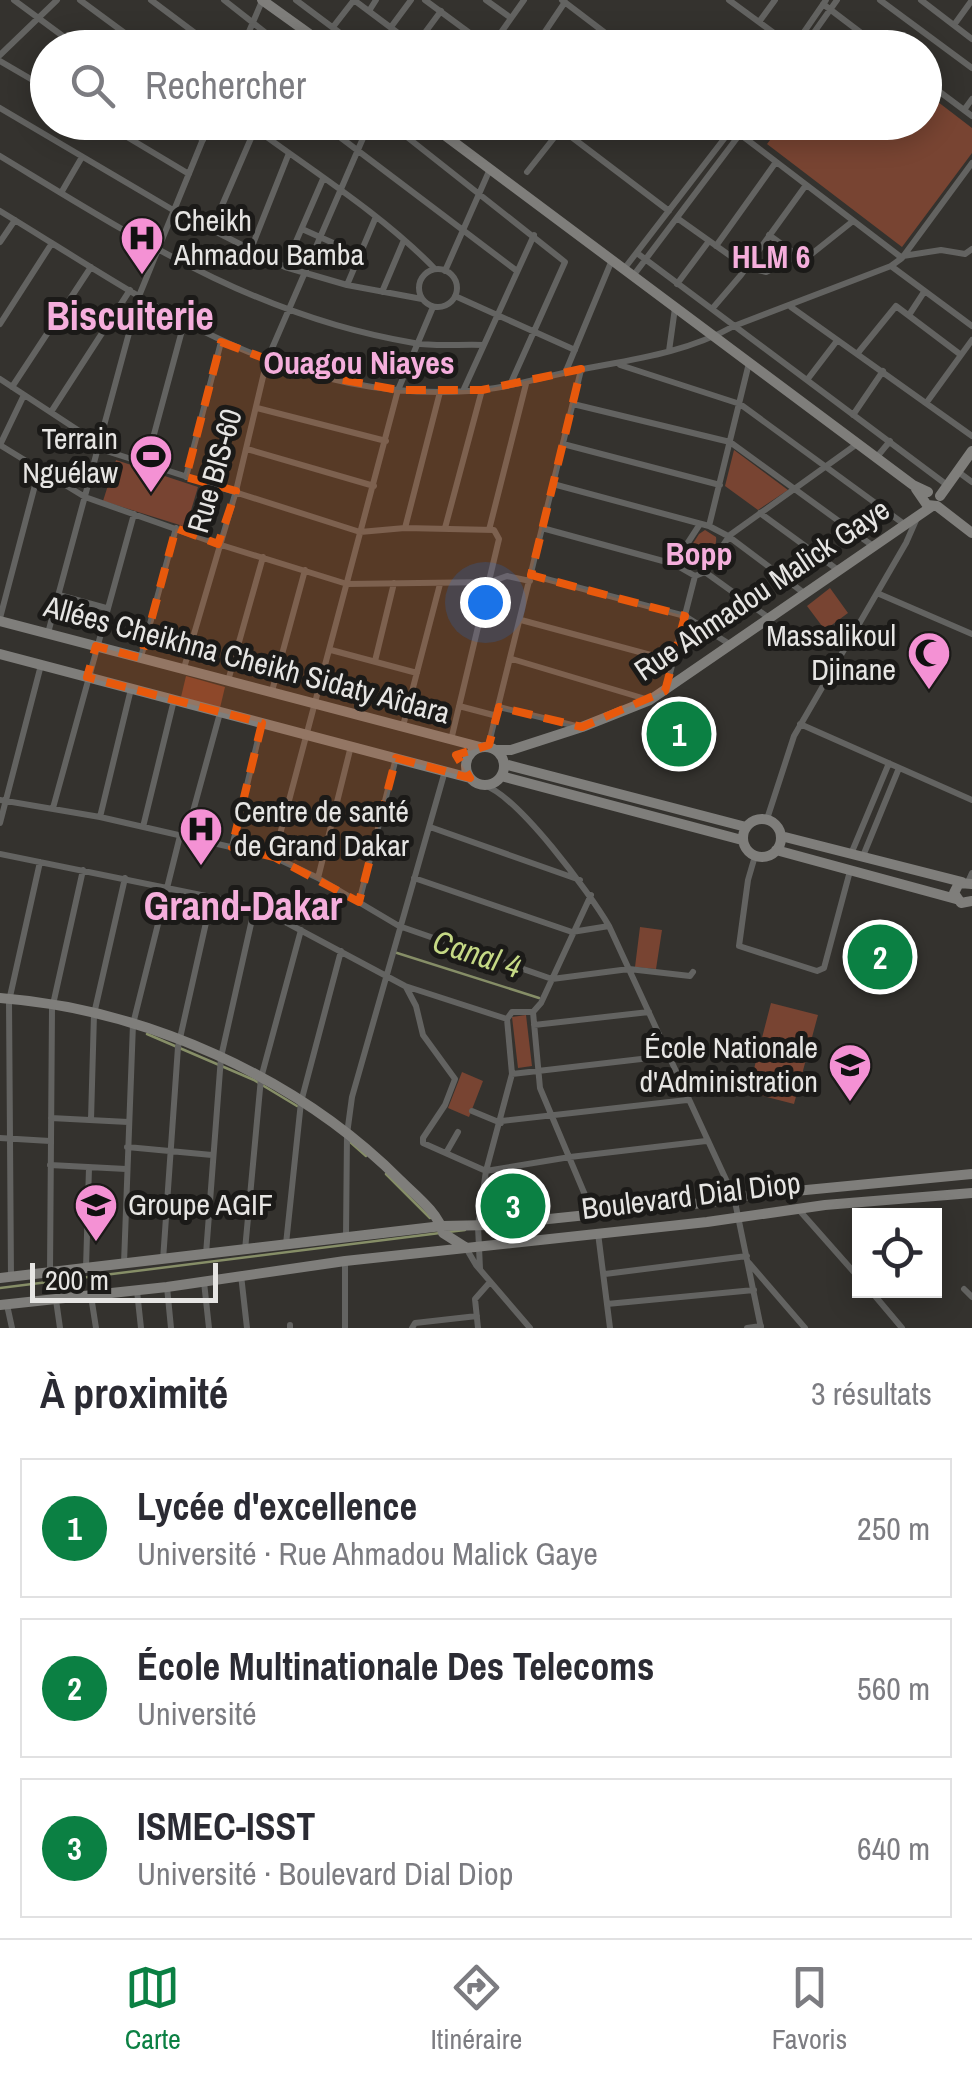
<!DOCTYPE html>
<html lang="fr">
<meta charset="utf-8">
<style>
:root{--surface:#fff;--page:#f7f7f7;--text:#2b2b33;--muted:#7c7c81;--line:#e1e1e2;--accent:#0b8043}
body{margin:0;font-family:"Archivo Narrow",sans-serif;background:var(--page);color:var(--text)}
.controls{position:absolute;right:30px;bottom:30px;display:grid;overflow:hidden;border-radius:0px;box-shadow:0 5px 25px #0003}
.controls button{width:90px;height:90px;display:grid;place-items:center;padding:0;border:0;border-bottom:2px solid var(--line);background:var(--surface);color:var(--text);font:50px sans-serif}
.scale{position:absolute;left:30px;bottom:25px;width:188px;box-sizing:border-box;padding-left:10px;border:5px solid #e6e5e3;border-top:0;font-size:28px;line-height:35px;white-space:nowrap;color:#e6e5e3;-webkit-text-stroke:8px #1b1a18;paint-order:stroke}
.you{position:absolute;left:485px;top:602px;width:35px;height:35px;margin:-25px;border:8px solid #fff;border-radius:50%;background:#1a73e8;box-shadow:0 0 0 15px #1a73e833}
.badge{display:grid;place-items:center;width:65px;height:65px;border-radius:50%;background:var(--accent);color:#fff;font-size:32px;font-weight:700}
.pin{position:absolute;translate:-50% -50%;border:5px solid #fff;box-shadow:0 2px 10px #0006}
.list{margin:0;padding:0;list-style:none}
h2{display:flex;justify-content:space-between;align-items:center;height:130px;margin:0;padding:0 40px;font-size:42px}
h2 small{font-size:32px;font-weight:400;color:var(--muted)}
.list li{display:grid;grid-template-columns:65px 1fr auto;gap:30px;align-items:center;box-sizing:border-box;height:140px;margin:0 20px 20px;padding:0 20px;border:2px solid var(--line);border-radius:0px}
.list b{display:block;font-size:38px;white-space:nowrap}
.list p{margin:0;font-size:32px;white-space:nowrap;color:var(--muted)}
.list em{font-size:32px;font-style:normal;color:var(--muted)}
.icon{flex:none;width:55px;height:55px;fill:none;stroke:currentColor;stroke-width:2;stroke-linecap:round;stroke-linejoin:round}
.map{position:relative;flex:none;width:972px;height:1328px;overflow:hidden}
.search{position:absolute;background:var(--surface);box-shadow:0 5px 25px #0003;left:30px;right:30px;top:30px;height:110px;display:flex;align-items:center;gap:25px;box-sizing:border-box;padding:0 35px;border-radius:55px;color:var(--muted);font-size:38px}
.sheet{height:610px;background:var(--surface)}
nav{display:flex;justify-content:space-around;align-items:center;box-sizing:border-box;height:140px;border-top:2px solid var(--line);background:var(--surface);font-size:28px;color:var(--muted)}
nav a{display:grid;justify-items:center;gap:5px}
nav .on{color:var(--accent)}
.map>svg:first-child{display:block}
.green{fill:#784432}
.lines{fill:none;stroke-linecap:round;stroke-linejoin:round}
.stream{stroke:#868e67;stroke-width:2.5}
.street{stroke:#636361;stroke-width:6}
.secondary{stroke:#7f7e7b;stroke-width:10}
.marked{fill:#e8590c;fill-opacity:0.2;stroke:#e8590c;stroke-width:8;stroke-dasharray:20 12;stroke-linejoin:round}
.labels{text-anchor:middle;stroke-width:10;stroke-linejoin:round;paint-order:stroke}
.poi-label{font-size:30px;fill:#e6e5e3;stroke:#1b1a18;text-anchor:start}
.street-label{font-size:30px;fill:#e6e5e3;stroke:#1b1a18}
.neighbourhood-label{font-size:32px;font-weight:bold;fill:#f5aedc;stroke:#1b1a18}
.water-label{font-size:32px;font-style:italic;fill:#c5d985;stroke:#1b1a18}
.district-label{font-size:40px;font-weight:bold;fill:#f5aedc;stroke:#1b1a18}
</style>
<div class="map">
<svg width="972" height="1328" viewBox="0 0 972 1328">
<rect width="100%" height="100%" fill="#34322e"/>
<path class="green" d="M 925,92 L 972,128 L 972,153 L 902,247 L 767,144 L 783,123 L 924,122 Z
M 734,450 L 788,490 L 758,510 L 725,486 Z
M 116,460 L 198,487 L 186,527 L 103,501 Z
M 705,530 L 716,537 C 718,547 706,565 697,569 L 686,562 L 685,556 L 699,534 Z
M 830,588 L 848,613 L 825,630 L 807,606 Z
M 186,676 L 225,687 L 220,708 L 181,697 Z
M 640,927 L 662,930 L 656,969 L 635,967 Z
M 771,1003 L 818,1015 L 794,1104 L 748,1092 Z
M 526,1015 L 532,1066 L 518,1068 L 512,1017 Z
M 462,1072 L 483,1081 L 469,1117 L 448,1108 Z"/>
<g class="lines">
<path class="stream" d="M 394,952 L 539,998
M 147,1034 L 254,1080 L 297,1106
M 349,1141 L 366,1156
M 386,1174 L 430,1218
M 448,1232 L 465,1230
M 0,1288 L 440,1233"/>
<path class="street" d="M 14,0 L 79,48
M 80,0 L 145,48
M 151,0 L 215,48
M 224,0 L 285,48
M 296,0 L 360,48
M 354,0 L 418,48
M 425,0 L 490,48 L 524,0
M 486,0 L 511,18
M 562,0 L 625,48
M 729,0 L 793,47
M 880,0 L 972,68
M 921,0 L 972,39
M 823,4 L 881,48
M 369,11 L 376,0
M 759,22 L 775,0
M 954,25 L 972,0
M 333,27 L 354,0
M 391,27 L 411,0
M 499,35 L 514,48
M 415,46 L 441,11
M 242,48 L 262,1
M 392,48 L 401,35
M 534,48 L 565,2
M 793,48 L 826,0
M 803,48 L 837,0
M 0,55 L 57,0
M 0,61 L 48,89
M 924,80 L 972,116
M 0,108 L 173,210 L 285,267 L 347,285 L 422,299
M 964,110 L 972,99
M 102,122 L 189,174
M 180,122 L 203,140
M 246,122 C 308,168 382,214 435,269
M 320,122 L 517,271
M 388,122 L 565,262 L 510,385
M 724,122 L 902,258
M 0,156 C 134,237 256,317 414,343 C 436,347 460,344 483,345
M 527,172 L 561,129 L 669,211
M 61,193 L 82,157
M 0,211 C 150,302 282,403 469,391 C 505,389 538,378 573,371 C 628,360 684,354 734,326 L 891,266 L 902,258 L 972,163
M 677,218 L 746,267 L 766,272 L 793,258 L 809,256 L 853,221
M 302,229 L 360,255
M 211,231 L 255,129
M 769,235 L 798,256
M 0,242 L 15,220
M 716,246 L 776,162
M 251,249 L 289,153
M 637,253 L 947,485
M 903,256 L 941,250 L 965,254 L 972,249
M 891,266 L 972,326
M 285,267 L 323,179
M 624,269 L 737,122
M419 288a19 19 0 1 1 38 0a19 19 0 1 1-38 0Z
M 445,271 L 490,169
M 633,276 L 749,122
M 677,284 L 709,241
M 347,285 L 375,219
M 382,292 L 404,240
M 455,296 L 575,350
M 791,307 L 972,436
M 712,309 L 741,275 L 806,185
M 909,315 L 924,292
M 0,324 L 52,243
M 669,351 L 675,308
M 857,354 L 896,306 L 961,355
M 620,365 L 740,404 L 904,524
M 566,371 L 612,260
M 0,379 L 99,444
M 807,380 L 836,342
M 12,387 L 91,267
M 463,391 L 534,235
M 24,395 L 0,445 L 85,497 L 218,544 L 347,584 L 490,582 L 507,576 L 530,581
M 927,402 L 972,340
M 573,404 L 730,442 L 873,546
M 257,408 L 386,441
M 51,412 L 130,290
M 853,415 L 883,371
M 563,444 L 720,485
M 97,448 L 360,532 L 405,528 L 494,530 L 499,539 L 451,740
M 247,449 L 374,486
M 876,458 L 890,441
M 146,464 L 184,323
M 957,471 L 972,482
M 186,477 L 221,342
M 553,484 L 709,526 L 728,536 L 804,593
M 760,513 L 838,570
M 709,526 L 749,363
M 405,528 L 440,392
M 445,528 L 482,390
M 542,528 L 674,564 L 695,576 L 705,572 L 730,535 L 857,444
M 489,530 L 526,384
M 674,564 L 700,524
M 705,572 L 769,618
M 531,575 L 685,616 L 731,645
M 877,593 L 972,634
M 59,595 L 106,608
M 0,618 L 39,470
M 521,620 L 673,661
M 48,633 L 139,296 L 210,122
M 331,650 L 417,673
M 141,657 L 176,528
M 512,659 L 649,700
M 375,661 L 394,583
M 184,668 L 236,491 L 267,360 L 370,122
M 228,681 L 263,557
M 666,689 L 695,576
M 272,691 L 305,570
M 459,706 L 497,716
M 499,707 L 580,727
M 800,724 L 972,800
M 403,726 L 440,584
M 488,747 L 581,370
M 484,785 C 519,797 589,892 609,926 L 734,1197 L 761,1328
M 0,800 L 100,817 L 274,857 L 318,878 L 399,926 L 552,979 L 629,969 L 690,976 L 693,972
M 53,808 L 134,514
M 100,817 L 131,689
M 767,819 L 794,736 L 906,543 L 917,518
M 0,823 L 41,665
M 143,827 L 174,700
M 430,827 L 580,880
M 186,837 L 220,713
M 232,847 L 262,723
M 0,854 L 255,906 L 405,986 L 507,1019
M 851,854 L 889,763
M 755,856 L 748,880 L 739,946 L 817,971 L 824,968 L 850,871
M 863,856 L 899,768
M 274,857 L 398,390 L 433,307
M 318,878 L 351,746
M 414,878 L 572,932 L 609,926
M 968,882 L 972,873
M 359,902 L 396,758
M 406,987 L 416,1006 L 423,1035 L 455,1079 L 445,1105 L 423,1138 L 423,1143 L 486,1171 L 570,1157 L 706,1141
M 533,1012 L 540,1088 L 593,1214
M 507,1019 L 512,1012 L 533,1012 L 541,1003 L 591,895
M 534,1025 L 649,1012
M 512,1074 L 667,1056
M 472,1111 L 501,1123
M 51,1118 L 128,1122
M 91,1120 L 94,1014 L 125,878
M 502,1121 L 687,1100
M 0,1138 L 50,1141
M 127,1147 L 212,1155
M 446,1153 L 458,1132
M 50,1165 L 126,1169
M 799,1210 L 860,1279
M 598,1233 L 610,1328
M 346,1237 L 347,1134 L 352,1097 L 445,771
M 286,1244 L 301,1102 L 341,951
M 466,1248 L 476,1265 L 530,1328
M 245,1250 L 261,1078 L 301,930
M 206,1254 L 221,1057 L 255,906
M 163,1260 L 178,1047 L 212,896
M 124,1263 L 133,1024 L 180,836
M 749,1263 L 805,1328
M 86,1268 L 89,1168
M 480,1269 L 478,1226 L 486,1171 L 512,1074 L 507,1019
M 50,1273 L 52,1009 L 83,870
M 605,1274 L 747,1256
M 241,1275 L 247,1328
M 11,1277 L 9,1001 L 40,862
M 204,1282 L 209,1328
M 167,1287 L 171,1328
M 964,1289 L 972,1297
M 870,1290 L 902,1328
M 137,1291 L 141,1328
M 91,1296 L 96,1328
M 56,1300 L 60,1328
M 607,1304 L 754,1290
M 7,1305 L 12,1328
M 290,1325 L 290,1328
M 345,1328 L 345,1262
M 412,1328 L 415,1323 L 477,1316
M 478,1328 L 475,1299 L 490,1282
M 747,1328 L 761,1326"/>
<path class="secondary" d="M 262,0 L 329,48
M 427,122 L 913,485 L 928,492
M 916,489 L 927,505 L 937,506 L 972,533
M 940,496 L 972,451
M 0,621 L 480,747
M 0,654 L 470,778
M466 766a19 19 0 1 1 38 0a19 19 0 1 1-38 0Z
M 495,750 L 511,750 L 582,727 L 650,700 L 931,507
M 504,764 L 746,827
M 501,776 L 742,840
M743 838a19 19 0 1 1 38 0a19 19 0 1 1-38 0Z
M 781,836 L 962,882
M 776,850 L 956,899
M 972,884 L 959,883 L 954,893 L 961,903 L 972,901
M 0,998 C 145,1009 297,1077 400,1180 C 414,1194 439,1213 443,1233 L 465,1247
M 0,1278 L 442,1226 L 491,1225 L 712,1202 L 734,1197 L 972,1174
M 0,1305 L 167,1287 L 345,1261 L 707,1222 L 825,1205 L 972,1193"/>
</g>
<path class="marked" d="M 221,342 L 301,372 L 398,390 L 482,390 L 581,369 L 531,575 L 685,616 L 665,691 L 582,727 L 499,707 L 489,745 L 456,755 L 470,778 L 396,758 L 359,902 L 274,857 L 232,847 L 262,723 L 87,677 L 96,646 L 141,658 L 176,528 L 218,544 L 236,491 L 186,477 Z"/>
<defs>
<g id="hospital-pin" transform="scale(2.25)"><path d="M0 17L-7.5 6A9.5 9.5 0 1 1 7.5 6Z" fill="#f491d4" stroke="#1b1a18"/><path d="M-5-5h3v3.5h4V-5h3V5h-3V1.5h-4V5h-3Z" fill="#111"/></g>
<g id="stadium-pin" transform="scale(2.25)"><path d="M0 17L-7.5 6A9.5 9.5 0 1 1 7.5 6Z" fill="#f491d4" stroke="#1b1a18"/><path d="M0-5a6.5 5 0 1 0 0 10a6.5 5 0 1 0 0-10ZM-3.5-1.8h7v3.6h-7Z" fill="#111"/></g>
<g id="mosque-pin" transform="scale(2.25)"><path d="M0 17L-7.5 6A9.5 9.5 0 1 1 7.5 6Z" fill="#f491d4" stroke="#1b1a18"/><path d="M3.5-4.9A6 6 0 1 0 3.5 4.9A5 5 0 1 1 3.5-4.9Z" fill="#111"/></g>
<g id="university-pin" transform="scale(2.25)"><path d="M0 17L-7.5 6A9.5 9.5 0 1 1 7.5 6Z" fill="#f491d4" stroke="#1b1a18"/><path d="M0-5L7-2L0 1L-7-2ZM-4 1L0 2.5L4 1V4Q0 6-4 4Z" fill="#111"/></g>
</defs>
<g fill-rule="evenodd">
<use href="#hospital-pin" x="142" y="238"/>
<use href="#stadium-pin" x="151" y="456"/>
<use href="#mosque-pin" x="929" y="653"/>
<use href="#hospital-pin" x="201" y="829"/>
<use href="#university-pin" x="850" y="1065"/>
<use href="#university-pin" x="96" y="1205"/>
</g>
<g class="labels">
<g class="poi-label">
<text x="174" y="231">Cheikh<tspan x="174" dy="34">Ahmadou Bamba</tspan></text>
<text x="118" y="449" text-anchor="end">Terrain<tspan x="118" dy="34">Nguélaw</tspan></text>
<text x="896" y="646" text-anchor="end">Massalikoul<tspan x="896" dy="34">Djinane</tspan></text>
<text x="234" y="822">Centre de santé<tspan x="234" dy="34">de Grand Dakar</tspan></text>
<text x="818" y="1058" text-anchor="end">École Nationale<tspan x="818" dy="34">d'Administration</tspan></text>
<text x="128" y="1215">Groupe AGIF</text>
</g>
<g class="street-label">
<text transform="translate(215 471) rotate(-74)" y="10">Rue BIS-60</text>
<text transform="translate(762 590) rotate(-34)" y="10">Rue Ahmadou Malick Gaye</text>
<text transform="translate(247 660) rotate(15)" y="10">Allées Cheikhna Cheikh Sidaty Aîdara</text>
<text transform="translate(691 1196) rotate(-7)" y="10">Boulevard Dial Diop</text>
</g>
<g class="neighbourhood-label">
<text x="771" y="268">HLM 6</text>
<text x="359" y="374">Ouagou Niayes</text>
<text x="699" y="565">Bopp</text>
</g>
<g class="water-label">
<text transform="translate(477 954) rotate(18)" y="11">Canal 4</text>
</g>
<g class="district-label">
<text x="130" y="330">Biscuiterie</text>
<text x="243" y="920">Grand-Dakar</text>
</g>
</g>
</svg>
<div class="controls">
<button><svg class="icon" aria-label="locate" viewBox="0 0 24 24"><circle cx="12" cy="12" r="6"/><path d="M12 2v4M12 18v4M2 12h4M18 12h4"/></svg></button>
</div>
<div class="scale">200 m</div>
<div class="you"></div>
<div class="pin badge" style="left:679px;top:734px">1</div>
<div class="pin badge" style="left:880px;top:957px">2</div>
<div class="pin badge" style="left:513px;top:1206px">3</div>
<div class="search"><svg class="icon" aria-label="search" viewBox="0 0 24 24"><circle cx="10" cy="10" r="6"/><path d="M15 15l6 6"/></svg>Rechercher</div>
</div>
<section class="sheet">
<h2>À proximité<small>3 résultats</small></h2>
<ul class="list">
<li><span class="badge">1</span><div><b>Lycée d'excellence</b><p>Université · Rue Ahmadou Malick Gaye</p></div><em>250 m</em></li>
<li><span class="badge">2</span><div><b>École Multinationale Des Telecoms</b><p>Université</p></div><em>560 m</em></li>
<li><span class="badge">3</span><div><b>ISMEC-ISST</b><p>Université · Boulevard Dial Diop</p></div><em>640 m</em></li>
</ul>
</section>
<nav>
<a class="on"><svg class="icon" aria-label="map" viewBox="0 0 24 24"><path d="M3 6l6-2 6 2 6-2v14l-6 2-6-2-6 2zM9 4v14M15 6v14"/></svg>Carte</a>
<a><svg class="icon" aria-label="directions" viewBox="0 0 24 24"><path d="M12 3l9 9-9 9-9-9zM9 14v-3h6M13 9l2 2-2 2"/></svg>Itinéraire</a>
<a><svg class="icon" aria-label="saved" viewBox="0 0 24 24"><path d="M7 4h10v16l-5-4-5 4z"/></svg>Favoris</a>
</nav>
